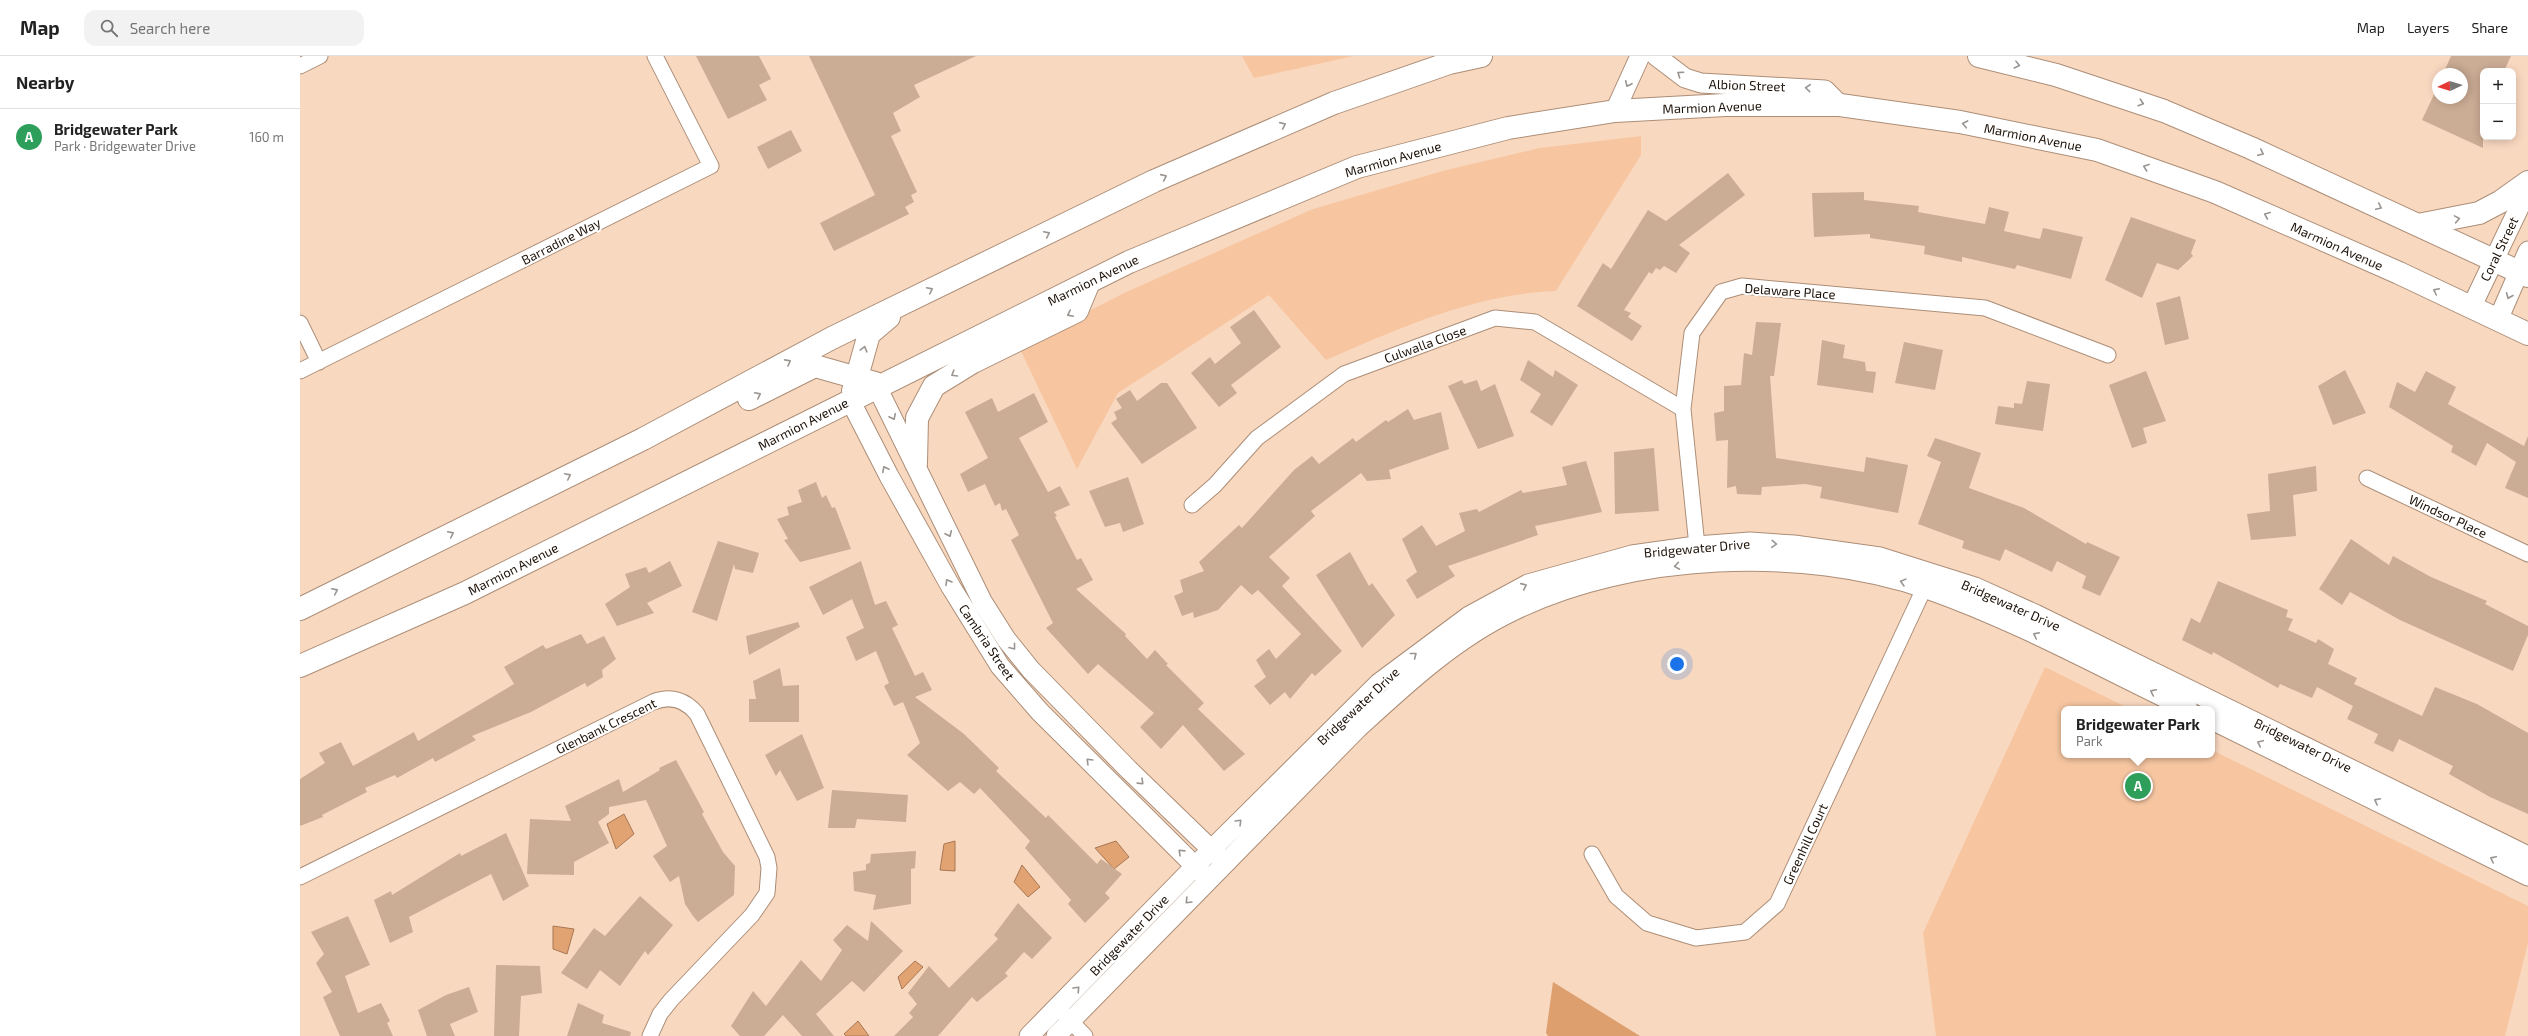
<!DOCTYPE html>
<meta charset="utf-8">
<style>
:root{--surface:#fff;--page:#f2f2f2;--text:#222;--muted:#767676;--line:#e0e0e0;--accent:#db2777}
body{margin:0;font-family:"Exo 2",sans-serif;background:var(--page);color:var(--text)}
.controls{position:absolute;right:12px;top:12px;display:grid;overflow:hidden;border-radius:8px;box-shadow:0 2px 10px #0003}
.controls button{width:36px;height:36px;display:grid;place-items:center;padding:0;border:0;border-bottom:1px solid var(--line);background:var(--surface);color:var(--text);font:20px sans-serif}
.compass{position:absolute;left:2132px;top:12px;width:36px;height:36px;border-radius:50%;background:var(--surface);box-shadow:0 2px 10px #0003;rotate:266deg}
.you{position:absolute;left:1377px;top:608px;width:14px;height:14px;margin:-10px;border:3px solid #fff;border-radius:50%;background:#1a73e8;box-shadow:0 0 0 6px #1a73e833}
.badge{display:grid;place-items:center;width:26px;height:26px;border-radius:50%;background:var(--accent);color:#fff;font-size:13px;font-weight:700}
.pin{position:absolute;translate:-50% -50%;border:2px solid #fff;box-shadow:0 1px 4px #0006}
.popup{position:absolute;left:1761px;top:650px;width:154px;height:52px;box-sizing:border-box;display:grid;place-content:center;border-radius:8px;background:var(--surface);filter:drop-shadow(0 1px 3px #0005);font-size:13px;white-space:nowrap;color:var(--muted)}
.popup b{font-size:15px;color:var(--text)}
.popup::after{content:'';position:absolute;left:50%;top:100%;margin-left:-8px;border:8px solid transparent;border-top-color:var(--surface)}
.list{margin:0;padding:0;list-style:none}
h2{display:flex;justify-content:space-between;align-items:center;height:52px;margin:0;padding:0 16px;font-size:17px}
h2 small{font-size:13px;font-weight:400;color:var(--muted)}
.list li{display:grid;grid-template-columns:26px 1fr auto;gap:12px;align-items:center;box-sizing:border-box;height:56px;padding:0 16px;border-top:1px solid var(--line)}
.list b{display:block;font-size:15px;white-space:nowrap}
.list p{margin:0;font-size:13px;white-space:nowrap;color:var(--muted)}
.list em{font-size:13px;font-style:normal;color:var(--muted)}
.icon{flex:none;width:22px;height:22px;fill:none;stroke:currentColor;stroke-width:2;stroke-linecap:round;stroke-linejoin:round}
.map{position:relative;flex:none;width:2228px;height:980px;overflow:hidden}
header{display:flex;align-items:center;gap:24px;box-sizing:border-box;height:56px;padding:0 20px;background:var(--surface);border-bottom:1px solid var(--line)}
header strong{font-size:19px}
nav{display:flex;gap:22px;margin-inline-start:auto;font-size:14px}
.search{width:280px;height:36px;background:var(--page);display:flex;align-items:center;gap:10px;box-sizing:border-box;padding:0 14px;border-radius:12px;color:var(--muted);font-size:15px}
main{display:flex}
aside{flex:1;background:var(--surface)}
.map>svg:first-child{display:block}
.green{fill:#f7c6a1}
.forest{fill:#dd9f6e}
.water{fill:#e2a373;stroke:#a77753}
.building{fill:#cbac95}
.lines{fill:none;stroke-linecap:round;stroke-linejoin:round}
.minor-casing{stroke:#ac8e77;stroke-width:17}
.tertiary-casing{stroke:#ac8e77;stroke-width:21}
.trunk-casing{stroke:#ac8e77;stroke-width:24}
.minor{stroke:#fff;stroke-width:15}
.tertiary{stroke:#fff;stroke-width:19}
.trunk{stroke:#fff;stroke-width:22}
.oneway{stroke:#999490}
.labels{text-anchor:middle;stroke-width:4;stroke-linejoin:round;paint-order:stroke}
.street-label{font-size:13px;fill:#1c1108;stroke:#fff}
</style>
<header>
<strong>Map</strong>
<div class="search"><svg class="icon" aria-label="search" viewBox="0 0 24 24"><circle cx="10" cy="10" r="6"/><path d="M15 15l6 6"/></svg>Search here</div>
<nav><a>Map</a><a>Layers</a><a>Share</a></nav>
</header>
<main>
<aside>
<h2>Nearby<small></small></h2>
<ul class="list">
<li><span class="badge" style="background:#2e9e5b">A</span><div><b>Bridgewater Park</b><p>Park · Bridgewater Drive</p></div><em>160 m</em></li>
</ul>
</aside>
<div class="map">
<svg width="2228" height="980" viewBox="0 0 2228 980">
<rect width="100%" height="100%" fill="#f9d8c0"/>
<path class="green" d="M 942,0 L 1054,0 L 954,22 Z
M 1341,80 L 1341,99 L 1256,235 C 1175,238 1100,272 1026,304 L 969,239 L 818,337 L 777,413 L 719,291 L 824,237 L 1013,153 L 1146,114 L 1240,92 Z
M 1745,611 L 1830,653 L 1764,653 L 1764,699 L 1912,699 L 1912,694 L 2228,850 L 2228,887 L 2205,980 L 1636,980 L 1623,877 Z"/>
<path class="forest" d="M 1253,926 L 1340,980 L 1248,980 L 1246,977 Z"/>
<path class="water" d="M 324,758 L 334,778 L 316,793 L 307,768 Z
M 655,785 L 655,815 L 640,814 L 644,788 Z
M 816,785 L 829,801 L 814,813 L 795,792 Z
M 722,809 L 740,831 L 728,841 L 714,826 Z
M 253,870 L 274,873 L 267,898 L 253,893 Z
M 615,905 L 623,911 L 602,933 L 598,921 Z
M 558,965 L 569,980 L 546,980 L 544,978 Z"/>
<path class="building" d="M 396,0 L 459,0 L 471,23 L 459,29 L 467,44 L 428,63 Z
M 509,0 L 676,0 L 614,29 L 620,41 L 593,57 L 601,75 L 591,80 L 617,136 L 611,139 L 614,146 L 605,151 L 609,158 L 534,195 L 520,167 L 575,139 Z
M 2151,0 L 2211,0 L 2204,15 L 2183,15 L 2183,92 L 2122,64 L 2138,30 L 2138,42 L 2162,42 L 2162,18 L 2143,18 Z
M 491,74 L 502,95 L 468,113 L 457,91 Z
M 1428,117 L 1445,139 L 1379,189 L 1390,197 L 1376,217 L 1364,210 L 1360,214 L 1356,212 L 1352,218 L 1349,216 L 1324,254 L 1331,257 L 1328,261 L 1342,270 L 1332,285 L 1277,250 L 1303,207 L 1311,213 L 1348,154 L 1366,165 Z
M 1564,136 L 1564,144 L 1619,150 L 1618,156 L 1685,168 L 1689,151 L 1709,156 L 1704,175 L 1740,183 L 1743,172 L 1783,181 L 1771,223 L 1717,209 L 1715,213 L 1662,201 L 1662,206 L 1624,198 L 1625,190 L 1570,182 L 1570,178 L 1514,181 L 1512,137 Z
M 1831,161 L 1896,184 L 1891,197 L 1893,200 L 1878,214 L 1857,207 L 1842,242 L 1805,224 Z
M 1880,240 L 1889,283 L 1865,289 L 1856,247 Z
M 954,254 L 981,291 L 931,329 L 937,337 L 919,351 L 891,317 L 910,301 L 915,308 L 941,287 L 930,271 Z
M 1456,266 L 1481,267 L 1474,320 L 1470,320 L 1476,402 L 1564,416 L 1566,401 L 1608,409 L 1598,457 L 1520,442 L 1522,431 L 1505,428 L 1462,431 L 1461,439 L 1437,438 L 1436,430 L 1427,432 L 1428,384 L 1416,385 L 1414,357 L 1424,355 L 1424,330 L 1441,329 L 1444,297 L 1452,299 Z
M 1522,284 L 1545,289 L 1543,302 L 1565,306 L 1566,315 L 1576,316 L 1573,337 L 1517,329 Z
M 1604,286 L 1643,294 L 1635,334 L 1595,327 Z
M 1228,304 L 1253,321 L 1255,314 L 1278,329 L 1252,370 L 1230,356 L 1241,338 L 1220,324 Z
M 2045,314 L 2066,357 L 2033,369 L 2018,330 Z
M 1846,315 L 1866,365 L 1843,372 L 1847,387 L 1832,392 L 1809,329 Z
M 2126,315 L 2156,331 L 2148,348 L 2224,390 L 2228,380 L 2228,442 L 2205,432 L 2216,406 L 2187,387 L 2176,410 L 2151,396 L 2153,390 L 2089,351 L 2097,326 L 2115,336 Z
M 1162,324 L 1164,328 L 1177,324 L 1181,335 L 1195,328 L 1214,380 L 1178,393 L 1148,330 Z
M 1727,325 L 1750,328 L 1743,375 L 1695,368 L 1698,350 L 1714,352 L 1714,347 L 1722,348 Z
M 861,327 L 867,327 L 897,372 L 842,408 L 811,367 L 817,363 L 814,356 L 822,352 L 816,343 L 830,334 L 837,345 Z
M 734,337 L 748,366 L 719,382 L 748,436 L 760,430 L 770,449 L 754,456 L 757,460 L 755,461 L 777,504 L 781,502 L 793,524 L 776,533 L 826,578 L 825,580 L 847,603 L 855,594 L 868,608 L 866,609 L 904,647 L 898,653 L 945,698 L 924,715 L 883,669 L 861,693 L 840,671 L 854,657 L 798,608 L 788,618 L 746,572 L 753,567 L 711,484 L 719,479 L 706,453 L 702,455 L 700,447 L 695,450 L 685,428 L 668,436 L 660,418 L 688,402 L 665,356 L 692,342 L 698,356 Z
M 1108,353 L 1114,364 L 1141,356 L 1149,393 L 1089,414 L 1091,423 L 1067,425 L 1061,417 L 1011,455 L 1015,460 L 969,501 L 990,522 L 982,530 L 1042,595 L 1015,620 L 1012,617 L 990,643 L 985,636 L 970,649 L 954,630 L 966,621 L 956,604 L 969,593 L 976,603 L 1001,578 L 958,534 L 952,539 L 941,529 L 918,554 L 894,562 L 893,556 L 882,560 L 874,540 L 883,536 L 880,524 L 904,515 L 899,506 L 939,469 L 942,472 L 994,414 L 1012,400 L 1019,408 L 1053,382 L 1056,386 L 1086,364 L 1088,366 Z
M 1635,382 L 1681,397 L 1669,432 L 1724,452 L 1786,488 L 1787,486 L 1820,501 L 1800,540 L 1782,532 L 1786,520 L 1757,505 L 1752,516 L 1705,493 L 1700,505 L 1662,492 L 1664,485 L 1618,468 L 1641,406 L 1627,400 Z
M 1354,392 L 1359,455 L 1315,458 L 1314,396 Z
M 1286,405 L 1302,456 L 1235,470 L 1238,479 L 1148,510 L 1155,520 L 1117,543 L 1106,524 L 1117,516 L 1102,483 L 1122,469 L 1136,490 L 1165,475 L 1159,457 L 1177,453 L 1179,456 L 1221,434 L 1223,437 L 1267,429 L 1262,411 Z
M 2016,410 L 2017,435 L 1993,439 L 1996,480 L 1951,484 L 1947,458 L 1970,455 L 1968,418 Z
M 828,421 L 844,468 L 823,476 L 820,467 L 805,471 L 789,435 Z
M 516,426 L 522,442 L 526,439 L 532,452 L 535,451 L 551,493 L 500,506 L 484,484 L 488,483 L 477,463 L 489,459 L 487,451 L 502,446 L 498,434 Z
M 2051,483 L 2089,509 L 2093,500 L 2131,521 L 2187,545 L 2185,548 L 2228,570 L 2228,579 L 2213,615 L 2100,564 L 2050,536 L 2042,549 L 2019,533 Z
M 418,485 L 459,497 L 453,517 L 435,513 L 434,508 L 417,565 L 392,556 Z
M 1050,496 L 1069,530 L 1072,527 L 1095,559 L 1062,592 L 1016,519 Z
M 370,505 L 382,530 L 347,547 L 354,557 L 317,570 L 305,548 L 330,531 L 325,518 L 346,511 L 349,517 Z
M 561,505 L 575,549 L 586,545 L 598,569 L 592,572 L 615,620 L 623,616 L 632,634 L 615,641 L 664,678 L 699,712 L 696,715 L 746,762 L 748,759 L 797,808 L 801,803 L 822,818 L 805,837 L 810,842 L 785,867 L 768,848 L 771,844 L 725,792 L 730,785 L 680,732 L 674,738 L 660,726 L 648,735 L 607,699 L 620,687 L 603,646 L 594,650 L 584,630 L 589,627 L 576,595 L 556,605 L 546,581 L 564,572 L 552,543 L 523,559 L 509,531 Z
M 1918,525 L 1988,554 L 1986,561 L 1993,563 L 1988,574 L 2016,587 L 2018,583 L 2034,593 L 2028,608 L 2057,622 L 2054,628 L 2122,660 L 2135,631 L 2177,648 L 2228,677 L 2228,758 L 2190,741 L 2149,718 L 2153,710 L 2099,683 L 2093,696 L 2074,687 L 2078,678 L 2047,663 L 2053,650 L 2017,631 L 2012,642 L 1980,628 L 1978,632 L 1913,596 L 1912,599 L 1882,584 L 1891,562 L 1900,567 Z
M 498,566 L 500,571 L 449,599 L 446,580 Z
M 281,578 L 287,588 L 304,580 L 316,603 L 302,614 L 303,621 L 287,631 L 285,627 L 231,656 L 172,680 L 176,684 L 135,706 L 133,702 L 97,722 L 95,719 L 65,732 L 67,736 L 22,759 L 23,761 L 0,770 L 0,723 L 25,707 L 19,697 L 41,686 L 53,710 L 114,676 L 118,685 L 214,628 L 204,611 L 243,589 L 246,593 Z
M 480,612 L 483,630 L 499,629 L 499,666 L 449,666 L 449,643 L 456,643 L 453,625 Z
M 502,678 L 524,732 L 497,745 L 480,714 L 476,720 L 465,699 Z
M 376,704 L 404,756 L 402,758 L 423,796 L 435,810 L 434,839 L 398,866 L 393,860 L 385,848 L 379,820 L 370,826 L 353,800 L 367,790 L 346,744 L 309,751 L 309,758 L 298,766 L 309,787 L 274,806 L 274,819 L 227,818 L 230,763 L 271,765 L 265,750 L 319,723 L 323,736 L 360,714 L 359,712 Z
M 532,734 L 608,739 L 606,766 L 557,763 L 555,772 L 528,772 Z
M 206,777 L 229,830 L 203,845 L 191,818 L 109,861 L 113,876 L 90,887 L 74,844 L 91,835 L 92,839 L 160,797 L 161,800 Z
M 616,795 L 615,812 L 611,813 L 611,848 L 573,854 L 576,839 L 554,835 L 553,816 L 566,814 L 566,808 L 570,807 L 571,798 Z
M 340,840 L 373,869 L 348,899 L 345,895 L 320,930 L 300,914 L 287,933 L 261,917 L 294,872 L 305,880 Z
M 718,847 L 752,882 L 732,903 L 724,896 L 705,917 L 708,920 L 677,946 L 672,941 L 638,980 L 594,980 L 613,961 L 609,957 L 617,948 L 608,937 L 629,910 L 649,932 L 698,883 L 694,879 Z
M 48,860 L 70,909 L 45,920 L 58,957 L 81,947 L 90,965 L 87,967 L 93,980 L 40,980 L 23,941 L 32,936 L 16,907 L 24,898 L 11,876 Z
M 571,865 L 603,895 L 564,936 L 552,925 L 516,958 L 534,980 L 502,980 L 483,959 L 464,980 L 440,980 L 431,970 L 453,935 L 466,950 L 501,904 L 521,925 L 542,894 L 533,884 L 547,869 L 568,885 Z
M 196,909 L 240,910 L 242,937 L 221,940 L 219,980 L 194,980 Z
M 169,931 L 178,956 L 150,968 L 155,980 L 127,980 L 118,954 L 146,939 Z
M 278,947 L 304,959 L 302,967 L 331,976 L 330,980 L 267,980 Z"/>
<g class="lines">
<g class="minor-casing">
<path id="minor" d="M 0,10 L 20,0
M 0,267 L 19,306
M 0,315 L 411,110 L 355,0
M 2067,422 L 2228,498
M 892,449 L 915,429 L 957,382 L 1044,318 L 1195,262 L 1235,266 L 1383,353
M 1398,500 L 1383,353 L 1392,277 L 1421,236 L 1442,230 L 1685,252 L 1808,299
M 1292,798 L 1316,840 L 1347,867 L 1396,882 L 1445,876 L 1477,848 L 1628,524
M 0,821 L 353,646 C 371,639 386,644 397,658 L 467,801 L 469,812 L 467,837 L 452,859 L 371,944 L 360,958 L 350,980
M 764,958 L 785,980"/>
</g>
<g class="tertiary-casing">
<path id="tertiary" d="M 1356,0 L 1385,22 L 1401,27 L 1525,34 L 1540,49
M 1315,55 L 1340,0
M 2171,252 L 2228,133
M 2198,264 L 2228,195
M 575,327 L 682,545 L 706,583 L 731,614 L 829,714 L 920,802
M 550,344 L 589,420 L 651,531 L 700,610 L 740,656 L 905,820
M 1912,664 L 2228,820
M 729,980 L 911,794 L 1079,627 L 1169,560 L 1228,528 L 1332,499 L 1396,490 L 1450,486 L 1494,489 L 1580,501 L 1675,531 L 1735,558 L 2228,800
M 756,980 L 1057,673 C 1104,630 1154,583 1213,555 C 1331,497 1503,490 1627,533 C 1718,565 1802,612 1888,653"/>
</g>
<g class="trunk-casing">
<path id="trunk" d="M 1679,0 L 1756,19 L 1864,55 L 1951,92 L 2228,220
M 2118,169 L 2179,157 L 2200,146 L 2228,126
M 553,335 L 569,278 L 589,261
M 449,343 L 515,310 L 575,327
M 616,407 L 617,362 L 634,330 L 673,306 L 777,255 L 789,226
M 0,553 L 343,383 L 532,282 L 854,125 L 1034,47 L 1149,7 L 1181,0
M 0,610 L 165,537 L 829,206 L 1057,111 L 1208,72 L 1315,55 L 1425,49 L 1540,49 L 1660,66 L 1797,94 L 1915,136 L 2099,217 L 2228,278"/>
</g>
<use href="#minor" class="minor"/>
<use href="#tertiary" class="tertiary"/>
<use href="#trunk" class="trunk"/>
</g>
<defs><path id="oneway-chevron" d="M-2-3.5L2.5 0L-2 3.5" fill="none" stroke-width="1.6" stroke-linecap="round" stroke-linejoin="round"/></defs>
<g class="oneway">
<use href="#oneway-chevron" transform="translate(1717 9) rotate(14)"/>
<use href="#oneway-chevron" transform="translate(1380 18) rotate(-146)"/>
<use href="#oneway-chevron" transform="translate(1328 28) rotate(115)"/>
<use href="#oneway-chevron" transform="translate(1508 32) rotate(-175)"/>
<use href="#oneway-chevron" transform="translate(1841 47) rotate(18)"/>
<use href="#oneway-chevron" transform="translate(1665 68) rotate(-169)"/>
<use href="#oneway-chevron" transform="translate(983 69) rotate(-24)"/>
<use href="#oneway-chevron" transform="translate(1961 97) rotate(25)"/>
<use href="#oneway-chevron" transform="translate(1846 111) rotate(-160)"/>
<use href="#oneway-chevron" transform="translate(864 121) rotate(-24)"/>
<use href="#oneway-chevron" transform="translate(2079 151) rotate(25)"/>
<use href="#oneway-chevron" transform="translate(1967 159) rotate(-157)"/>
<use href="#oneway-chevron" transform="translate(2157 163) rotate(-10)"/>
<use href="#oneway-chevron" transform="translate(747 178) rotate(-26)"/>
<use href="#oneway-chevron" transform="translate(630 234) rotate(-26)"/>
<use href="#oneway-chevron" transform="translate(2136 235) rotate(-154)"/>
<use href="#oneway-chevron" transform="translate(2209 240) rotate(113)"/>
<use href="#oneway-chevron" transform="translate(770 258) rotate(153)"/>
<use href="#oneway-chevron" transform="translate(564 293) rotate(-75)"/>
<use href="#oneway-chevron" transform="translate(488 306) rotate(-28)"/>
<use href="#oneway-chevron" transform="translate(654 318) rotate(149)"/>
<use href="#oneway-chevron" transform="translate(458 339) rotate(-27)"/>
<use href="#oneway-chevron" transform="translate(593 361) rotate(64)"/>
<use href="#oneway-chevron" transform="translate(585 413) rotate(-117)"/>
<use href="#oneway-chevron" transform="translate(268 420) rotate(-26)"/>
<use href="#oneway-chevron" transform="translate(151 478) rotate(-26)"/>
<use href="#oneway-chevron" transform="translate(649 478) rotate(65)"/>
<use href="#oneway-chevron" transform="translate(1474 488) rotate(4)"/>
<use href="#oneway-chevron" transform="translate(1377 510) rotate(172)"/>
<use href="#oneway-chevron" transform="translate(648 526) rotate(-120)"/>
<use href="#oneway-chevron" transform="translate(1603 526) rotate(-165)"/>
<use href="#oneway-chevron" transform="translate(1224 530) rotate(-24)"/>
<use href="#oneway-chevron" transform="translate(35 535) rotate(-26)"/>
<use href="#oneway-chevron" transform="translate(1736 579) rotate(-154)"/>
<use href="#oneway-chevron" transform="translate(713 591) rotate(52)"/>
<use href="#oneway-chevron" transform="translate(1114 599) rotate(-38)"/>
<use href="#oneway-chevron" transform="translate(1853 636) rotate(-154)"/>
<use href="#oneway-chevron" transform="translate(1960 687) rotate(-155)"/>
<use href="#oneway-chevron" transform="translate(789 705) rotate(-135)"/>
<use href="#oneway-chevron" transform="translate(841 726) rotate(44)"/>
<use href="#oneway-chevron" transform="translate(2077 745) rotate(-153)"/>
<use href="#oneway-chevron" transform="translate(939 766) rotate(-45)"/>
<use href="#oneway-chevron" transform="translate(881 796) rotate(-136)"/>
<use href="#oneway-chevron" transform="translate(2193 803) rotate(-154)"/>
<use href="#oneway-chevron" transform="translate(888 845) rotate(134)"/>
<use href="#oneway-chevron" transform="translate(777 933) rotate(-47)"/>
</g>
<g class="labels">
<g class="street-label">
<text transform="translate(1447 29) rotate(2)" y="5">Albion Street</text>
<text transform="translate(1412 51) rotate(-2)" y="5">Marmion Avenue</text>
<text transform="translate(1733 81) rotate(11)" y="5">Marmion Avenue</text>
<text transform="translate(1093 103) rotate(-16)" y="5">Marmion Avenue</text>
<text transform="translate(261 185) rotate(-27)" y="5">Barradine Way</text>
<text transform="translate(2037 190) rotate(24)" y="5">Marmion Avenue</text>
<text transform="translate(2199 193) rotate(-64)" y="5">Coral Street</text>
<text transform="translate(793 224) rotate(-26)" y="5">Marmion Avenue</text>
<text transform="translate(1490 235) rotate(4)" y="5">Delaware Place</text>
<text transform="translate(1125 288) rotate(-20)" y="5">Culwalla Close</text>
<text transform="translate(503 368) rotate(-27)" y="5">Marmion Avenue</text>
<text transform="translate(2148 460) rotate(25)" y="5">Windsor Place</text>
<text transform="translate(1397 492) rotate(-5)" y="5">Bridgewater Drive</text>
<text transform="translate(213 513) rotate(-27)" y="5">Marmion Avenue</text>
<text transform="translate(1711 549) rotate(24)" y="5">Bridgewater Drive</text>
<text transform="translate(687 586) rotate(56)" y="5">Cambria Street</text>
<text transform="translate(1058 650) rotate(-43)" y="5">Bridgewater Drive</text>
<text transform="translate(306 670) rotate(-26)" y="5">Glenbank Crescent</text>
<text transform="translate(2003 689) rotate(26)" y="5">Bridgewater Drive</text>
<text transform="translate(1505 788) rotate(-65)" y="5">Greenhill Court</text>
<text transform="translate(829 879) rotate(-46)" y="5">Bridgewater Drive</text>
</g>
</g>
</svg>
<div class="controls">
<button>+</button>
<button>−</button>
</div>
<svg class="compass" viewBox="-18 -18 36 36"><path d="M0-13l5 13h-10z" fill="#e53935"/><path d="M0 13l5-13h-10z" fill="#767676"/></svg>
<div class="you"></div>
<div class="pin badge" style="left:1838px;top:730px;background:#2e9e5b">A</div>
<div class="popup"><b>Bridgewater Park</b>Park</div>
</div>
</main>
